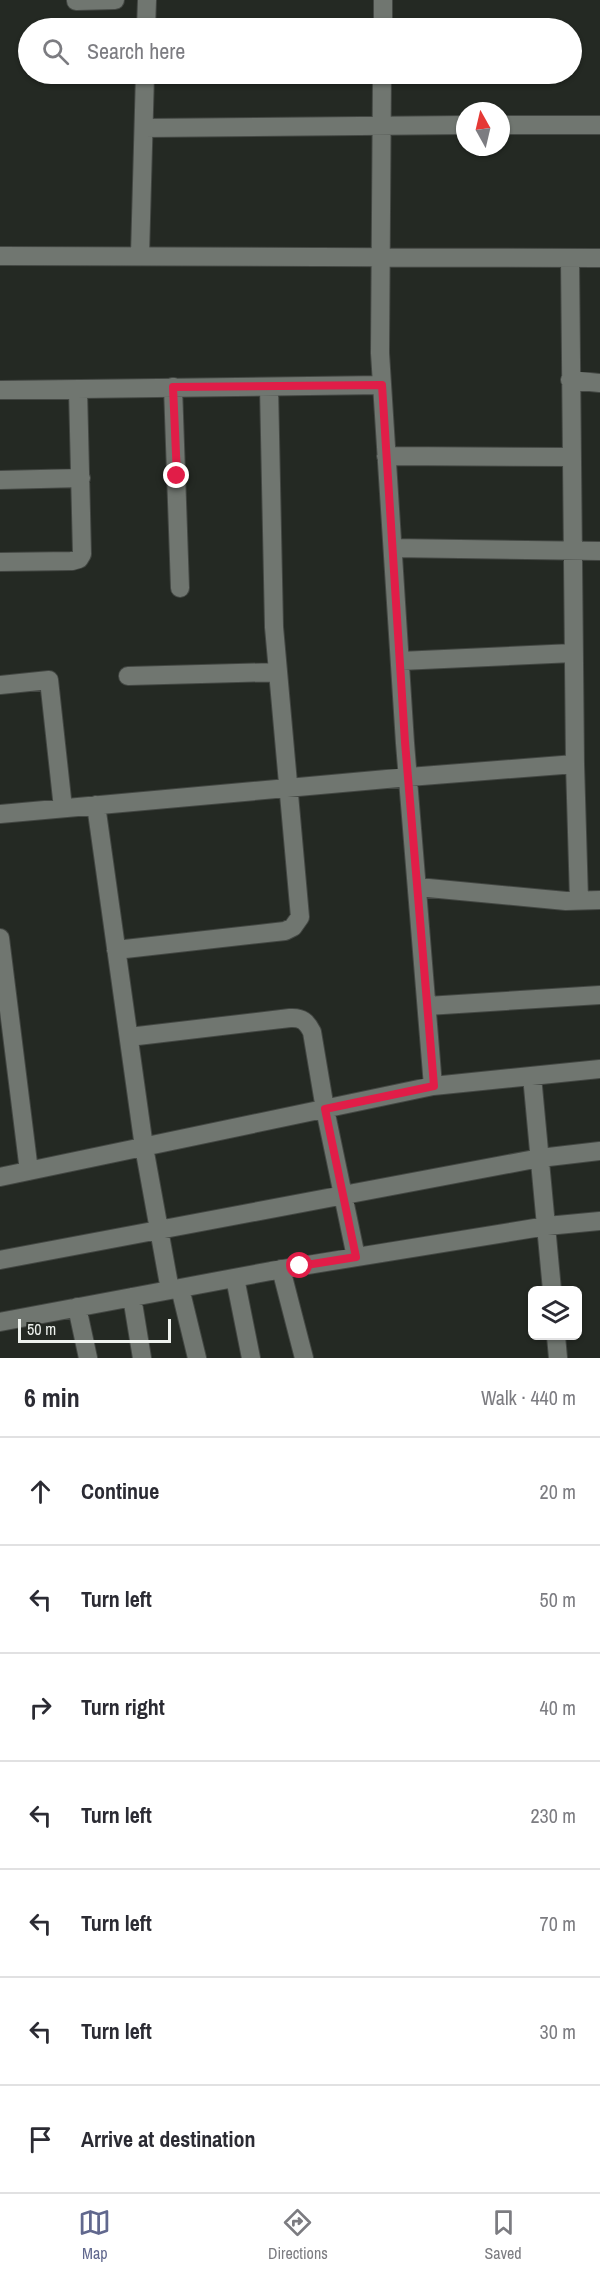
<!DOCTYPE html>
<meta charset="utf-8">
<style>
:root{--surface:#fff;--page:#f7f7f7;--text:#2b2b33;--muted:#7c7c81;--line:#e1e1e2;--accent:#61688e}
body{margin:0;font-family:"Archivo Narrow",sans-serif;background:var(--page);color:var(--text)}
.controls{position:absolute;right:18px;bottom:18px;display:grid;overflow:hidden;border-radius:9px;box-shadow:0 2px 4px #0004}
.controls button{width:54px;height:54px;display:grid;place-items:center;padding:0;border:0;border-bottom:2px solid var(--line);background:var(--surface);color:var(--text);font:30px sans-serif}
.compass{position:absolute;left:456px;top:102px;width:54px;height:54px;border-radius:50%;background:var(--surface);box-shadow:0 2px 4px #0004;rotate:352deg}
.scale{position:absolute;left:18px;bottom:15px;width:153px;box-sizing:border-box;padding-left:6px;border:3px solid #eef2ee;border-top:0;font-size:16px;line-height:21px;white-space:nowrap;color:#eef2ee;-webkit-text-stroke:4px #242923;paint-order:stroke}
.stop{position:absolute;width:18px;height:18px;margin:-14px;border:4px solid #e11d48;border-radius:50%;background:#fff}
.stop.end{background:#e11d48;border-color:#fff;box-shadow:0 2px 6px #0008}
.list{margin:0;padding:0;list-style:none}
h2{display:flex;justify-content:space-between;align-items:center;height:78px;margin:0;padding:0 24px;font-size:26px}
h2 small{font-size:20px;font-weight:400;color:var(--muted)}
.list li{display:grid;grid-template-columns:39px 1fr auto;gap:18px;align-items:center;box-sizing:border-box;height:108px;padding:0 24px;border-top:2px solid var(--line)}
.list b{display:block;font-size:22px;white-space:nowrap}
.list em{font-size:20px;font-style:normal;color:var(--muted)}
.icon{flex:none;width:33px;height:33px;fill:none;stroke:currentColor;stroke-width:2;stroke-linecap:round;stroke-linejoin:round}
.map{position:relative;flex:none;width:600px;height:1358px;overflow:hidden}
.search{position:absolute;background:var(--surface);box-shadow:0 2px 4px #0004;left:18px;right:18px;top:18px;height:66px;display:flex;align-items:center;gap:15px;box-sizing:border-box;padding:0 21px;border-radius:33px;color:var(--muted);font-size:22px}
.sheet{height:834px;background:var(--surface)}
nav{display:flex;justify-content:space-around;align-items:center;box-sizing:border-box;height:84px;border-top:2px solid var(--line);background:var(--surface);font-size:16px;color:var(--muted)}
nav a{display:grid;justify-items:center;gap:3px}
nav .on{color:var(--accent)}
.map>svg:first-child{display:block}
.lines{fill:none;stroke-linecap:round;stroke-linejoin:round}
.minor-casing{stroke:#434743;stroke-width:20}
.minor{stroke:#707670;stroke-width:18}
.route{stroke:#e11d48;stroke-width:8}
</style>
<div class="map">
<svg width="600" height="1358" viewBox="0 0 600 1358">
<rect width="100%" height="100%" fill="#242923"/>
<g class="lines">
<g class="minor-casing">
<path id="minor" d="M 76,1 L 115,0
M 146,28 L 147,0
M 383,28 L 383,0
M 382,74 L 380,353 L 405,743 L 433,1086
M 501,125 L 600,125
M 144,128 L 465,125
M 140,255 L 145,74
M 0,256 L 600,258
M 570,380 L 600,383
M 173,387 L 180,588
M 0,390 L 382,385
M 386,456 L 571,457
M 0,480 L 81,478
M 393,548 L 600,551
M 0,562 L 72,561 L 79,559 L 82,554 L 78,390
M 400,661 L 573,653
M 128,676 L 278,672
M 0,685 L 49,680 L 63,808
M 575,764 L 579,900
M 96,805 L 144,1147 L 170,1290
M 0,814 L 409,777 L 575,764 L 570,258
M 418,887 L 566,901 L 600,900
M 0,938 L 29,1171
M 116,950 L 285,931 L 293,927 L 300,917 L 274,627 L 269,387
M 427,1006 L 600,995
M 129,1037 L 290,1018 C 302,1017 307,1022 312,1032 L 325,1109 L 356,1257
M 532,1076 L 552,1290
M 0,1177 L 433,1086 L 600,1069
M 0,1260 L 540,1158 L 600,1151
M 281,1269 L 304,1358
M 235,1278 L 251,1358
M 180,1288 L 197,1358
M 132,1297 L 142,1358
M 77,1307 L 88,1358
M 0,1322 L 271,1271 L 547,1226 L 600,1221
M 556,1336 L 558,1358"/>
</g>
<use href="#minor" class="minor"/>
</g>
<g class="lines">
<path class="route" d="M 177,476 L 173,387 L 382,385 L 405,742 L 434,1086 L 325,1109 L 356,1257 L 300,1266"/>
</g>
</svg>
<div class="controls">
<button><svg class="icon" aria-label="layers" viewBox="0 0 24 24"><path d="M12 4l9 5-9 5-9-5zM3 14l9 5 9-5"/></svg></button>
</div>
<svg class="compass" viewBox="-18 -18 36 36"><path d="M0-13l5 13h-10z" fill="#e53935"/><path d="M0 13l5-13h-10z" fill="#7c7c81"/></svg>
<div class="scale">50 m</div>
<div class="stop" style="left:300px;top:1266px"></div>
<div class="stop end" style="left:177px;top:476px"></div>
<div class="search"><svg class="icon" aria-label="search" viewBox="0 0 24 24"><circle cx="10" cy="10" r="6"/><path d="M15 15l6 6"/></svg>Search here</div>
</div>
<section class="sheet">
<h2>6 min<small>Walk · 440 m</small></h2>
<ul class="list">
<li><svg class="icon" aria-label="ahead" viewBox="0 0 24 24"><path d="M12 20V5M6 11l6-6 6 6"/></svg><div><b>Continue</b></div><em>20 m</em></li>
<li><svg class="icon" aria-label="left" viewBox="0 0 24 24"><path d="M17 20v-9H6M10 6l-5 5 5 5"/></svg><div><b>Turn left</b></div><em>50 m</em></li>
<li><svg class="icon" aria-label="right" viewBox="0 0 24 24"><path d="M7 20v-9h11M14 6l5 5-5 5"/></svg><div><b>Turn right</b></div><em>40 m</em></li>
<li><svg class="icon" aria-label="left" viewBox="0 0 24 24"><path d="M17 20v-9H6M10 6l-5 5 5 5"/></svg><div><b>Turn left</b></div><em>230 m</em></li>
<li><svg class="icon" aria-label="left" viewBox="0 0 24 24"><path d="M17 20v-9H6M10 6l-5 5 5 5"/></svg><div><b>Turn left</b></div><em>70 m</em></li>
<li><svg class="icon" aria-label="left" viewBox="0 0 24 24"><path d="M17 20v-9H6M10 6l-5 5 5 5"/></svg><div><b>Turn left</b></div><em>30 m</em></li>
<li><svg class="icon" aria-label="arrive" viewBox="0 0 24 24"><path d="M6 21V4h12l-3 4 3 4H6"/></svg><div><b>Arrive at destination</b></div></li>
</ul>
</section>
<nav>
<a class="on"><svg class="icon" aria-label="map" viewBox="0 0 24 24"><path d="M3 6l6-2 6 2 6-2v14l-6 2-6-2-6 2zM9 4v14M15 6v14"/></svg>Map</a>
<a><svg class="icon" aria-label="directions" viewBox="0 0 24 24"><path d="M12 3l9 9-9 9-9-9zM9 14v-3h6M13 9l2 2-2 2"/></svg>Directions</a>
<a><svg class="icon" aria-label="saved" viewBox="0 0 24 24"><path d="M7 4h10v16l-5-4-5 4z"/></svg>Saved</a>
</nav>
